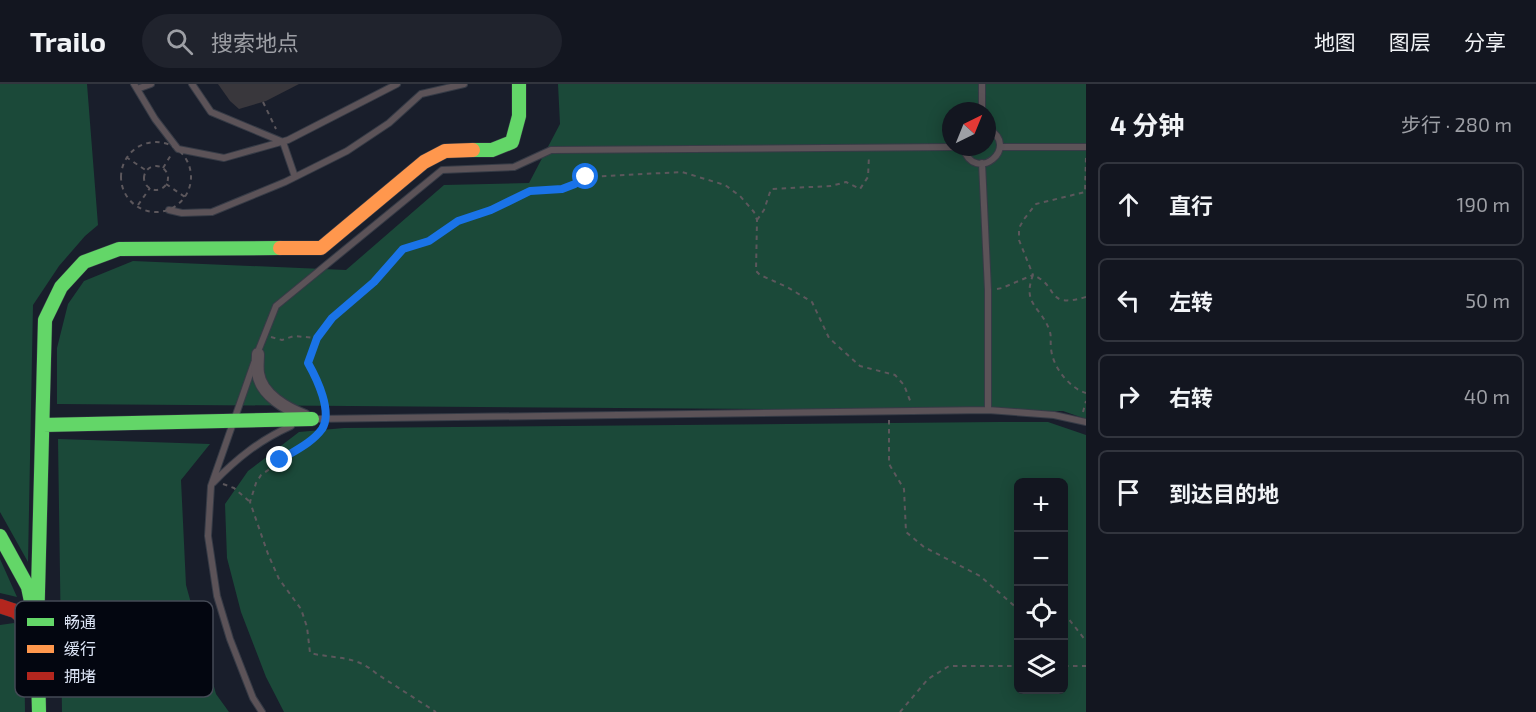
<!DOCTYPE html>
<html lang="zh">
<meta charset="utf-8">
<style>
:root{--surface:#131620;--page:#20232d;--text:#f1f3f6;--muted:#9d9fa5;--line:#32353e}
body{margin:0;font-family:"Exo 2","Noto Sans SC",sans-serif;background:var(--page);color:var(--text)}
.controls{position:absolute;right:18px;bottom:18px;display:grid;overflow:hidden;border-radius:9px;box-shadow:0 3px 15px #0003}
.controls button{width:54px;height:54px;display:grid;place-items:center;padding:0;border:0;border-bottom:2px solid var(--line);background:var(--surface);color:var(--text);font:30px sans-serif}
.compass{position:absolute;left:942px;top:18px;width:54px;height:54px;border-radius:50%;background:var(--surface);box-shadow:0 3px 15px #0003;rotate:43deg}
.stop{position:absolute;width:18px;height:18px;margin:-14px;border:4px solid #1a73e8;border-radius:50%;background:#fff}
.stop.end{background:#1a73e8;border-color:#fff;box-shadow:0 2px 6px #0008}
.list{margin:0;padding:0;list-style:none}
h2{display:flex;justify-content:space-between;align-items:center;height:78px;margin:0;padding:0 24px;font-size:26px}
h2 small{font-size:20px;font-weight:400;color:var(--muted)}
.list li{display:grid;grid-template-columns:39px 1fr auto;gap:18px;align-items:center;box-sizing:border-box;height:84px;margin:0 12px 12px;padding:0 12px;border:2px solid var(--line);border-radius:9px}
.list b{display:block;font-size:22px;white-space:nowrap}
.list em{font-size:20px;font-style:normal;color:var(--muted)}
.icon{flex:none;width:33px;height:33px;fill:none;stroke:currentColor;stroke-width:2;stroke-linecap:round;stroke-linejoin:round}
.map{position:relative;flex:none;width:1086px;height:628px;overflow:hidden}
header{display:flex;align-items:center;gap:36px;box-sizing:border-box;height:84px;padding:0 30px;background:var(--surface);border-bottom:2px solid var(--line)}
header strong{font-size:28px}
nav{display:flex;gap:33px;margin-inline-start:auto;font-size:21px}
.search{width:420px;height:54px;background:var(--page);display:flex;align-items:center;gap:15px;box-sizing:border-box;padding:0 21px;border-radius:33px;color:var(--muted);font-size:22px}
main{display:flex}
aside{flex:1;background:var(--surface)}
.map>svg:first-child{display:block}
.forest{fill:#1b4939;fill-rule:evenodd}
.building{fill:#39373c}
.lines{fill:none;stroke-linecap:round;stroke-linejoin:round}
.lane-casing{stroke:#363b46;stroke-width:8}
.street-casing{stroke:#363b46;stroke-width:14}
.fast-casing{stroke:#363b46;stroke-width:15}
.slow-casing{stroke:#363b46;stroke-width:15}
.jam-casing{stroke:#363b46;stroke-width:15}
.path{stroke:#5c575c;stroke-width:2;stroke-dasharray:4.5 4.5;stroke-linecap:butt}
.lane{stroke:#5c5358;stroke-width:6}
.street{stroke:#5c5358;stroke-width:12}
.fast{stroke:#63d668;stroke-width:14}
.slow{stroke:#ff974d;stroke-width:14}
.jam{stroke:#b3261e;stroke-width:14}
.route{stroke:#1a73e8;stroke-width:8}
.key{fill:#030610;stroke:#444955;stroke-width:1.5}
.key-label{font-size:16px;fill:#dce4f5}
</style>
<header>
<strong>Trailo</strong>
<div class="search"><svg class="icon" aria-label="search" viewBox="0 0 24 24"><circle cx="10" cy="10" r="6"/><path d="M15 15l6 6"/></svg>搜索地点</div>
<nav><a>地图</a><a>图层</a><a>分享</a></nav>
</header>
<main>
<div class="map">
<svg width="1086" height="628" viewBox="0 0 1086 628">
<rect width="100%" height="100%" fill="#191e2b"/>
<path class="forest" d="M 0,0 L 87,0 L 98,141 L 85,152 L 59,182 L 33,221 L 28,478 L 0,428 Z
M 558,0 L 1086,0 L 1086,335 L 1063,327 L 57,320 L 57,264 L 68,220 L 84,197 L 133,177 L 346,186 L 444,101 L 529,99 L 560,40 ZM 951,27 L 987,27 L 987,63 L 951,63 Z
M 998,338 L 1048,338 L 1086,351 L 1086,628 L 284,628 L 266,593 L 241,528 L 227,474 L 225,420 L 248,387 L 299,348 L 344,344 ZM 1018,398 L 1064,398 L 1064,606 L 1018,606 Z
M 58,355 L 210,360 L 181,396 L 186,501 L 216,610 L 229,628 L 62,628 Z
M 0,475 L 17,513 L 0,509 Z
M 14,539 L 24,560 L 25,628 L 0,628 L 0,541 Z"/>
<path class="building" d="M 218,0 L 299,0 L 266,17 L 239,25 L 230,17 Z"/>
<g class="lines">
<g class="lane-casing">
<path id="lane" d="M 134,0 L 155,35 L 178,65 L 224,74 L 288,56 L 397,0
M 192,0 L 211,28 L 283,58 L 295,93
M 137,5 L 151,0
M 982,27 L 982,0
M 963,63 C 974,102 1023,63 987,44
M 1000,63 L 1086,63
M 982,79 L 988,206 L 988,326
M 169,126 L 182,129 L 212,128 L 285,98 L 347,67 L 389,39 L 421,10 L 464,0
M 257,270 L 276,222 L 442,86 L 514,83 L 551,66 L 951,63
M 254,279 L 211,402 L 208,452 L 217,512 L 230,555 L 253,614 L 262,628
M 313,335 L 988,326 L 1054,331 L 1086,338
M 213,399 C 237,374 260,356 291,342"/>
</g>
<g class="street-casing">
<path id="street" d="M 258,270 C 258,276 257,283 258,289 C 261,311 287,325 305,332"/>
</g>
<g class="fast-casing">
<path id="fast" d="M 473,66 L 492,66 L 512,58 L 519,32 L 519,0
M 43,341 L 312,335
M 0,452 L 28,503 L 37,546
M 39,628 L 37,546 L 45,236 L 61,203 L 84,178 L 119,165 L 280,164"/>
</g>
<g class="slow-casing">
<path id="slow" d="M 280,164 L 321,164 L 424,78 L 445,67 L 473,66"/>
</g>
<g class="jam-casing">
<path id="jam" d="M 0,522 L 15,527 L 37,546"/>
</g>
<path class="path" d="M 263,18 L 276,45
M121 93a35 35 0 1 1 70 0a35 35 0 1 1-70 0Z
M 126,73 L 147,87
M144 94a12 12 0 1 1 24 0a12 12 0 1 1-24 0Z
M 163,84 L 171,71
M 166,100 L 185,113
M 138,121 L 150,104
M 757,136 L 764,126 L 771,105 L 831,102 L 846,98 L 860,105 L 868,93 L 869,72
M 997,205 L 1002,204 L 1033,191 L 1019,156 L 1019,144 L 1024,135 L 1036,120 L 1085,108 L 1086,72
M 1086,213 C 1044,225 1060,202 1033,191 C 1022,220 1040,222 1049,245 C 1052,252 1050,257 1051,264 C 1052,282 1069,304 1086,309
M 271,253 L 282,256 L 294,252 L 317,254 L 332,234 L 373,197 L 403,165 L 429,157 L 458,137 L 491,126 L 530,107 L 562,105 L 575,101 L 586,93 L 682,88 L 725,101 L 740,112 L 754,128 L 757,136 L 756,187 L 760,191 L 787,203 L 812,218 L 829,254 L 860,282 L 895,291 L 904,301 L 911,319
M 317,254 L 308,279 L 322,307 L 325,327
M 1083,328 L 1086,317
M 889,336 L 889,380 L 904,405 L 906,448 L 924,463 L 980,492 L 1018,525
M 319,348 L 311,357 L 261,391 L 256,399 L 250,418 L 268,470 L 279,495 L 301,525 L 307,543 L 310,569 C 335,575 356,571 377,590 L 436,628
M 223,400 L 234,404 L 250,418
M 1064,529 L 1086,557
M 1064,582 L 1086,582
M 900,628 L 928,595 L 949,582 L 1018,582"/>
<use href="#lane" class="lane"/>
<use href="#street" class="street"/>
<use href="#fast" class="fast"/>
<use href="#slow" class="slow"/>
<use href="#jam" class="jam"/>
</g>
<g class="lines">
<path class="route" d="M 280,376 C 294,367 312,359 322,345 C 333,328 317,295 308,279 L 317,254 L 332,234 L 374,198 L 403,165 L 429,157 L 458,137 L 491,126 L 530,107 L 562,105 L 575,100 L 586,93"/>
</g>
<rect x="15" y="517" width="198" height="96" rx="9" class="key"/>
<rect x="27" y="534" width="27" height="8" fill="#63d668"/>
<rect x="27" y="561" width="27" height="8" fill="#ff974d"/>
<rect x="27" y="588" width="27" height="8" fill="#b3261e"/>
<g class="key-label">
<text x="64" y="544">畅通</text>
<text x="64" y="571">缓行</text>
<text x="64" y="598">拥堵</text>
</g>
</svg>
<div class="controls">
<button>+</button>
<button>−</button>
<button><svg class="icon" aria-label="locate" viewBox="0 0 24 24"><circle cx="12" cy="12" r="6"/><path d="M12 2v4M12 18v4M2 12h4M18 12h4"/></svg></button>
<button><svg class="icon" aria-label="layers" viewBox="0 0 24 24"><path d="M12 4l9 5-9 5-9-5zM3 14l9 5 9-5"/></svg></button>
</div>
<svg class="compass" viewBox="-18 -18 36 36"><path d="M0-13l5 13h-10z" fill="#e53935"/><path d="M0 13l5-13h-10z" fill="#9d9fa5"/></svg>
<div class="stop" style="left:586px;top:93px"></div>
<div class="stop end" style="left:280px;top:376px"></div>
</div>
<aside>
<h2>4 分钟<small>步行 · 280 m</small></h2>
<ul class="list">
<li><svg class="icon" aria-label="ahead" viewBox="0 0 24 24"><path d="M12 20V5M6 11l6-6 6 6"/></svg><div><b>直行</b></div><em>190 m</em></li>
<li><svg class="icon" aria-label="left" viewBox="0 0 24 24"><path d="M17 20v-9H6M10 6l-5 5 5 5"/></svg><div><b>左转</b></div><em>50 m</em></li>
<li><svg class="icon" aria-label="right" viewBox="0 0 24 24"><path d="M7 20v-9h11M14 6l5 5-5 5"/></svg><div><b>右转</b></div><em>40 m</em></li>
<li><svg class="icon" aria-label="arrive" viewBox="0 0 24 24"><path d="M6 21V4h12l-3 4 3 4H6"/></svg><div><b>到达目的地</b></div></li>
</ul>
</aside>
</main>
